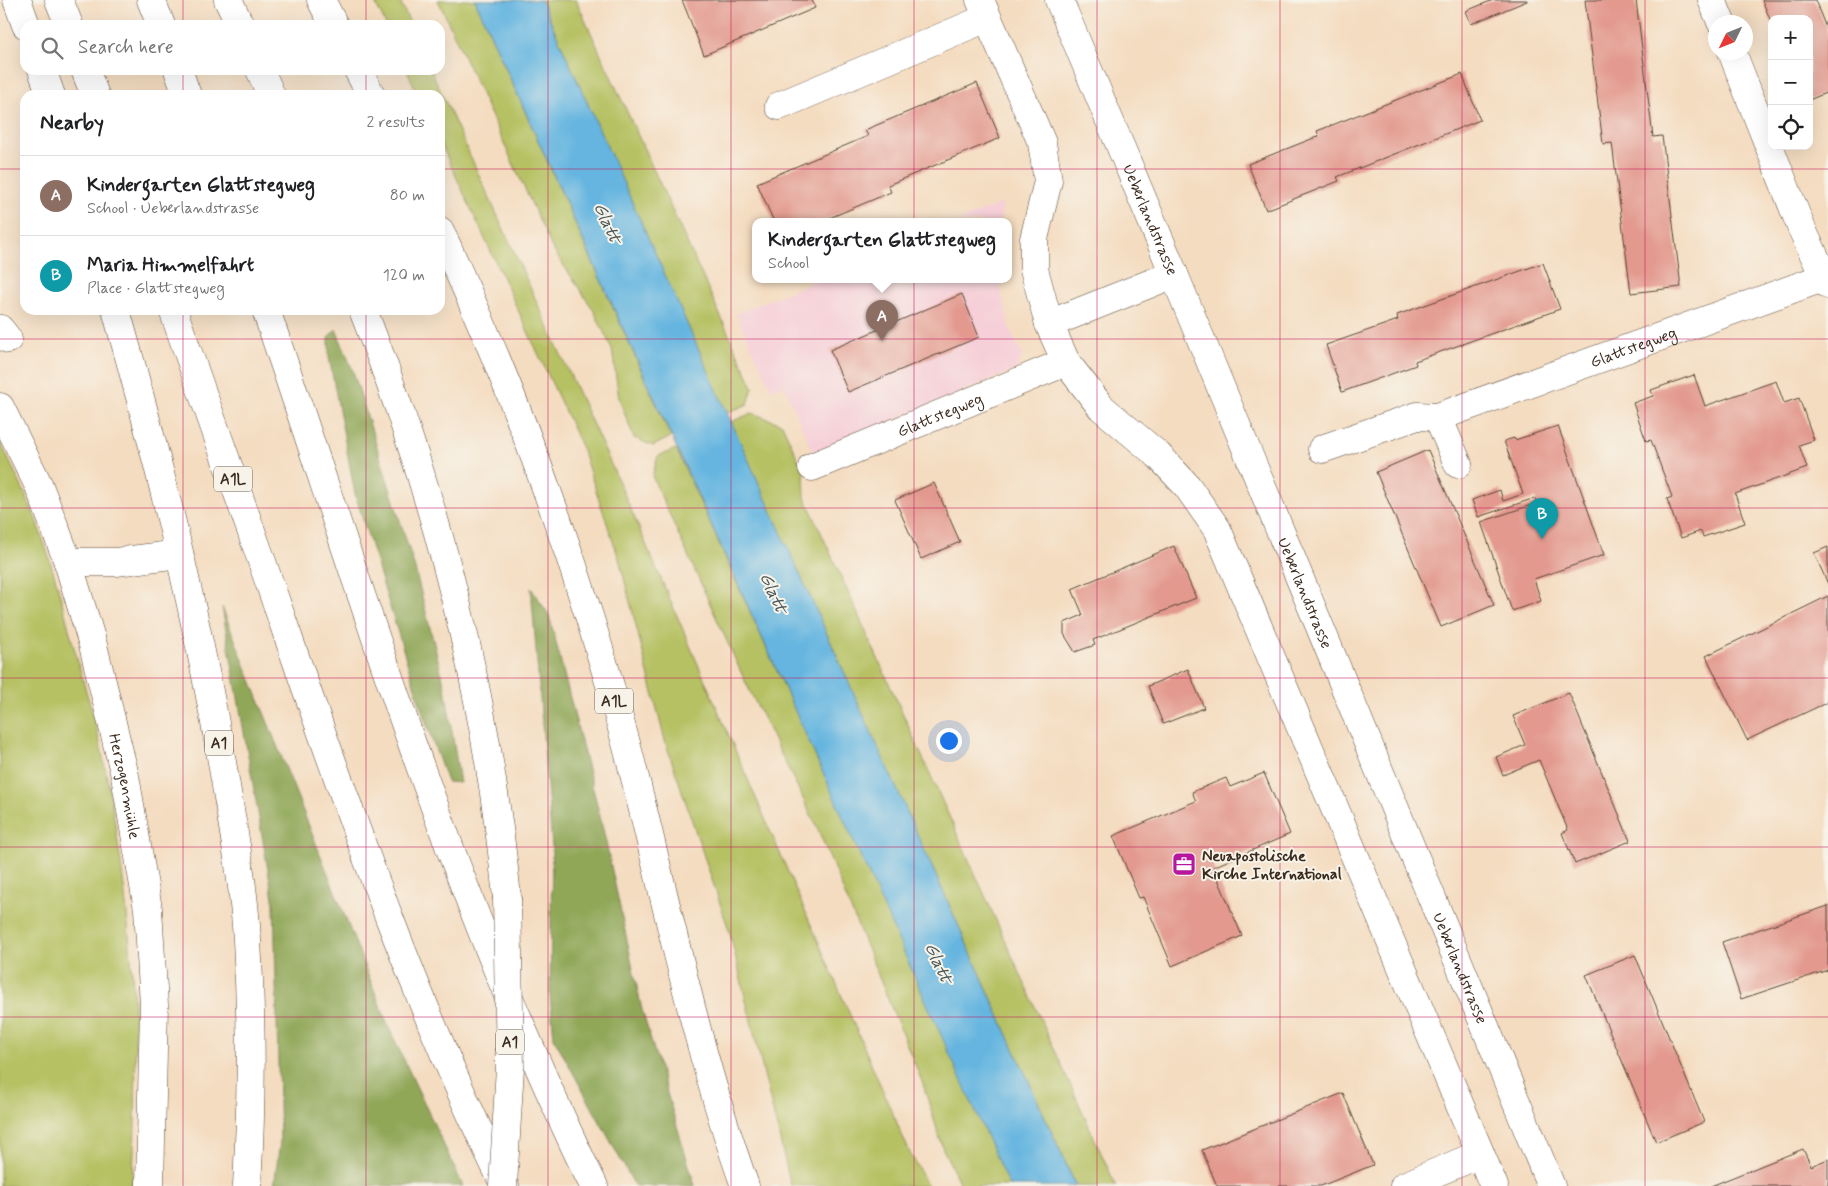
<!DOCTYPE html>
<meta charset="utf-8">
<style>
:root{--surface:#fff;--page:#f2f2f2;--text:#202124;--muted:#757577;--line:#e0e0e0;--accent:#1a73e8}
body{margin:0;font-family:Mynerve,sans-serif;background:var(--page);color:var(--text)}
.controls{position:absolute;right:15px;top:15px;display:grid;overflow:hidden;border-radius:10px;box-shadow:0 5px 20px #0002}
.controls button{width:45px;height:45px;display:grid;place-items:center;padding:0;border:0;border-bottom:1px solid var(--line);background:var(--surface);color:var(--text);font:25px sans-serif}
.compass{position:absolute;left:1708px;top:15px;width:45px;height:45px;border-radius:50%;background:var(--surface);box-shadow:0 5px 20px #0002;rotate:227deg}
.you{position:absolute;left:948px;top:740px;width:18px;height:18px;margin:-12px;border:4px solid #fff;border-radius:50%;background:#1a73e8;box-shadow:0 0 0 8px #1a73e833}
.badge{display:grid;place-items:center;width:32px;height:32px;border-radius:50%;background:var(--accent);color:#fff;font-size:16px;font-weight:700}
.pin{position:absolute;translate:-50% -41px;filter:drop-shadow(0 1px 2px #0008)}
.pin::after{content:'';position:absolute;top:26px;width:18px;height:15px;background:inherit;clip-path:polygon(0 0,100% 0,50% 100%)}
.popup{position:absolute;left:752px;top:218px;width:260px;height:65px;box-sizing:border-box;display:grid;place-content:center;border-radius:10px;background:var(--surface);filter:drop-shadow(0 1px 4px #0005);font-size:16px;white-space:nowrap;color:var(--muted)}
.popup b{font-size:19px;color:var(--text)}
.popup::after{content:'';position:absolute;left:50%;top:100%;margin-left:-10px;border:10px solid transparent;border-top-color:var(--surface)}
.list{margin:0;padding:0;list-style:none}
h2{display:flex;justify-content:space-between;align-items:center;height:65px;margin:0;padding:0 20px;font-size:21px}
h2 small{font-size:16px;font-weight:400;color:var(--muted)}
.list li{display:grid;grid-template-columns:32px 1fr auto;gap:15px;align-items:center;box-sizing:border-box;height:80px;padding:0 20px;border-top:1px solid var(--line)}
.list b{display:block;font-size:19px;white-space:nowrap}
.list p{margin:0;font-size:16px;white-space:nowrap;color:var(--muted)}
.list em{font-size:16px;font-style:normal;color:var(--muted)}
.icon{flex:none;width:28px;height:28px;fill:none;stroke:currentColor;stroke-width:2;stroke-linecap:round;stroke-linejoin:round}
.map{position:relative;flex:none;width:1828px;height:1186px;overflow:hidden}
.search{position:absolute;background:var(--surface);box-shadow:0 5px 20px #0002;left:20px;top:20px;width:425px;height:55px;display:flex;align-items:center;gap:12px;box-sizing:border-box;padding:0 18px;border-radius:15px;color:var(--muted);font-size:19px}
.panel{position:absolute;background:var(--surface);box-shadow:0 5px 20px #0002;left:20px;top:90px;width:425px;height:225px;border-radius:15px}
.map>svg:first-child{display:block}
.built{fill:#f6cfd8}
.green{fill:#b6c163;stroke:#787640}
.forest{fill:#90a759;stroke:#66683c}
.water{fill:#65b5e0;stroke:#50707f}
.building{fill:#e3998e}
.lines{fill:none;stroke-linecap:round;stroke-linejoin:round}
.minor-casing{stroke:#574536;stroke-width:29}
.highway-casing{stroke:#574536;stroke-width:29}
.minor{stroke:#fff;stroke-width:28}
.highway{stroke:#fff;stroke-width:28}
.highway-bridge-casing{stroke:#574536;stroke-width:29;stroke-linecap:butt}
.highway-bridge{stroke:#fff;stroke-width:28}
.grid{fill:none;stroke:#c2185b;stroke-width:1;stroke-opacity:0.55}
.labels{text-anchor:middle;stroke-width:4;stroke-linejoin:round;paint-order:stroke}
.shield{fill:#f7f3e8;stroke:#73665b;stroke-width:1}
.shield-label{font-size:15px;font-weight:bold;fill:#3b2a1e}
.street-label{font-size:16px;fill:#3b2a1e;stroke:#f7f3e8}
.poi-label{font-size:16px;font-weight:bold;fill:#3b2a1e;stroke:#f7f3e8;text-anchor:start}
.water-label{font-size:18px;font-style:italic;fill:#485458;stroke:#f7f3e8}
</style>
<div class="map">
<svg width="1828" height="1186" viewBox="0 0 1828 1186">
<rect width="100%" height="100%" fill="#f7f3e8"/>
<filter id="ink" filterUnits="userSpaceOnUse"><feTurbulence type="fractalNoise" baseFrequency=".02" numOctaves="2"/><feDisplacementMap in="SourceGraphic" scale="10" xChannelSelector="R" yChannelSelector="G"/><feConvolveMatrix kernelMatrix="1 2 1 2 8 2 1 2 1" color-interpolation-filters="sRGB"/></filter>
<filter id="wash" filterUnits="userSpaceOnUse"><feTurbulence type="fractalNoise" baseFrequency=".0096" numOctaves="4" result="noise"/><feDisplacementMap in="SourceGraphic" scale="20" xChannelSelector="R" yChannelSelector="G"/><feGaussianBlur stdDeviation="1.12" result="paint"/><feColorMatrix in="noise" values="0 0 0 0 0 0 0 0 0 0 0 0 0 0 0 0 0 1.4 0 .05"/><feComposite in="paint" operator="in"/></filter>
<g filter="url(#wash)">
<rect width="100%" height="100%" fill="#f4dcc0"/>
<path class="built" d="M 1002,203 L 1000,222 L 956,222 Z
M 818,280 L 999,280 L 1009,327 L 1022,355 L 1017,369 L 813,453 L 784,385 L 772,390 L 736,314 Z"/>
<path class="green" d="M 374,0 L 399,0 L 411,25 L 386,25 Z
M 438,0 L 475,0 L 671,437 L 653,446 L 634,438 L 619,399 L 612,349 L 593,309 L 552,248 Z
M 541,0 L 576,0 L 753,387 L 748,404 L 727,413 Z
M 407,70 L 431,70 L 619,482 L 909,1151 L 928,1186 L 791,1186 L 729,930 L 665,741 L 620,562 L 581,446 L 440,142 L 440,95 L 418,95 Z
M 752,413 L 782,424 L 804,472 L 805,497 L 1116,1186 L 1076,1186 L 731,422 Z
M 0,442 C 13,469 28,497 38,526 C 55,570 65,616 78,662 C 85,689 94,716 100,743 C 131,889 142,1038 132,1186 L 0,1186 Z
M 676,449 L 1011,1186 L 961,1186 L 943,1149 L 923,1084 L 817,827 L 745,681 L 652,476 L 658,456 Z"/>
<path class="forest" d="M 336,329 L 353,371 L 414,565 L 445,687 L 460,783 L 447,782 L 424,717 L 355,494 L 329,357 L 329,336 Z
M 531,588 L 549,615 L 602,824 L 642,1010 L 695,1186 L 635,1186 L 554,1038 L 550,996 L 552,847 Z
M 222,607 L 390,1030 L 463,1186 L 274,1186 L 280,1142 L 274,904 Z"/>
<path class="water" d="M 475,0 L 541,0 L 1076,1186 L 1009,1186 Z"/>
<g id="blocks">
<path class="building" d="M 682,0 L 812,0 L 815,8 L 704,55 Z
M 1493,0 L 1527,0 L 1527,1 L 1471,24 L 1466,11 Z
M 1585,0 L 1636,0 L 1653,137 L 1662,136 L 1681,287 L 1631,293 L 1612,143 L 1603,144 Z
M 1762,0 L 1815,0 L 1828,33 L 1828,92 L 1809,100 L 1809,19 L 1772,19 L 1772,24 Z
M 1462,74 L 1480,120 L 1337,177 L 1339,181 L 1266,210 L 1248,164 L 1319,136 L 1317,131 Z
M 977,83 L 1000,138 L 888,185 L 891,192 L 820,222 L 774,222 L 757,183 L 868,136 L 865,130 Z
M 1543,263 L 1560,309 L 1415,361 L 1416,365 L 1342,392 L 1326,345 L 1398,320 L 1397,315 Z
M 962,294 L 979,337 L 848,392 L 830,350 Z
M 1694,375 L 1705,406 L 1776,381 L 1784,403 L 1799,398 L 1814,440 L 1799,445 L 1807,468 L 1735,494 L 1745,523 L 1703,537 L 1701,531 L 1681,538 L 1667,499 L 1672,497 L 1651,440 L 1646,441 L 1633,403 L 1653,396 L 1651,390 Z
M 1558,426 L 1604,555 L 1534,579 L 1541,601 L 1512,611 L 1481,522 L 1537,503 L 1535,498 L 1478,517 L 1472,500 L 1500,490 L 1503,501 L 1523,494 L 1504,441 L 1514,438 L 1515,440 Z
M 1428,450 L 1494,605 L 1441,627 L 1376,472 Z
M 934,483 L 960,542 L 921,559 L 895,500 Z
M 1174,546 L 1196,598 L 1093,640 L 1095,645 L 1075,652 L 1064,634 L 1064,623 L 1083,615 L 1072,589 Z
M 1828,547 L 1828,584 L 1814,553 Z
M 1828,596 L 1828,702 L 1747,740 L 1706,656 Z
M 1188,669 L 1204,708 L 1163,724 L 1148,686 Z
M 1569,693 L 1630,841 L 1575,864 L 1562,833 L 1568,830 L 1539,760 L 1503,775 L 1496,757 L 1525,745 L 1513,716 Z
M 1264,773 L 1290,834 L 1213,867 L 1242,936 L 1172,966 L 1143,897 L 1139,898 L 1113,836 L 1196,801 L 1192,792 L 1226,778 L 1230,787 Z
M 1828,906 L 1828,970 L 1741,999 L 1722,942 Z
M 1635,955 L 1704,1122 L 1656,1142 L 1586,975 Z
M 1343,1093 L 1373,1165 L 1321,1186 L 1217,1186 L 1202,1150 Z
M 1803,1149 L 1811,1166 L 1828,1159 L 1828,1186 L 1711,1186 Z"/>
</g>
</g>
<g filter="url(#ink)">
<use href="#blocks" fill-opacity="0" stroke="#574536" stroke-width="1"/>
<g class="lines">
<g class="minor-casing">
<g id="minor">
<path d="M 980,0 L 1042,143 L 1048,181 L 1034,239 L 1034,269 L 1049,324 L 1066,362 L 1101,407 L 1158,455 L 1187,486 L 1217,529 L 1494,1186"/>
<path id="s1" d="M 1059,0 L 1174,274 L 1551,1186"/>
<path d="M 1712,0 L 1721,22"/>
<path d="M 1732,52 L 1801,227 L 1828,285"/>
<path d="M 779,106 L 987,18"/>
<path d="M 1049,324 L 1174,274"/>
<path d="M 0,329 L 8,339"/>
<path id="s2" d="M 0,407 L 39,486 L 68,562 L 93,645 L 125,776 L 148,909 L 154,1005 L 150,1186"/>
<path d="M 1438,417 L 1458,464"/>
<path id="s3" d="M 1322,449 L 1417,416 L 1438,417 L 1828,276"/>
<path id="s4" d="M 812,467 L 1066,362"/>
<path d="M 68,562 L 116,562 L 179,554"/>
<path d="M 1404,1186 L 1480,1154"/>
</g>
</g>
<g class="highway-casing">
<path id="highway" d="M 17,0 L 26,25
M 59,0 L 69,25
M 151,0 L 161,25
M 228,0 L 240,25
M 321,0 L 334,25
M 42,70 L 51,95
M 85,70 L 95,95
M 178,70 L 187,95
M 260,70 L 271,95
M 358,70 L 371,95
M 440,231 C 518,398 578,564 626,743 C 665,890 693,1042 745,1186
M 116,310 C 160,465 199,622 225,780 C 234,833 244,887 247,940 C 252,1022 252,1104 247,1186
M 173,310 C 213,422 253,535 292,648 C 356,831 419,1012 505,1186
M 266,310 C 344,538 414,770 507,993 C 535,1058 562,1123 594,1186
M 363,310 C 437,499 487,695 507,897"/>
</g>
<use href="#minor" class="minor"/>
<use href="#highway" class="highway"/>
<g class="highway-bridge-casing">
<path id="highway-bridge" d="M 503,1186 L 510,1067 L 507,897"/>
</g>
<use href="#highway-bridge" class="highway-bridge"/>
</g>
</g>
<path class="grid" d="M 183,0 L 183,25M 366,0 L 366,25M 548,0 L 548,1186M 731,0 L 731,1186M 914,0 L 914,1186M 1097,0 L 1097,1186M 1280,0 L 1280,1186M 1462,0 L 1462,1186M 1645,0 L 1645,1186M 183,70 L 183,95M 366,70 L 366,95M 0,169 L 25,169M 440,169 L 1828,169M 183,310 L 183,1186M 366,310 L 366,1186M 0,339 L 1828,339M 0,508 L 1828,508M 0,678 L 1828,678M 0,847 L 1828,847M 0,1017 L 1828,1017"/>
<defs>
<g id="office-square" transform="scale(1.25)"><rect x="-9" y="-9" width="18" height="18" rx="4" fill="#b5179e" stroke="#f7f3e8"/><path d="M-6-3h4V-5.5h4V-3h4V5H-6ZM-1-4.5V-3h2v-1.5ZM-6 0V1H6V0Z" fill="#fff"/></g>
</defs>
<g fill-rule="evenodd">
<use href="#office-square" x="1184" y="864"/>
</g>
<g class="labels">
<g class="shield">
<rect x="214" y="466.5" width="38" height="25" rx="4"/>
<rect x="595" y="688.5" width="38" height="25" rx="4"/>
<rect x="205" y="730.5" width="28" height="25" rx="4"/>
<rect x="496" y="1029.5" width="28" height="25" rx="4"/>
</g>
<g class="shield-label">
<text x="233" y="484">A1L</text>
<text x="614" y="706">A1L</text>
<text x="219" y="748">A1</text>
<text x="510" y="1047">A1</text>
</g>
<g class="street-label">
<text dy="6" stroke="none"><textPath href="#s1" startOffset="238">Ueberlandstrasse</textPath></text>
<text dy="6" stroke="none"><textPath href="#s3" startOffset="329">Glattstegweg</textPath></text>
<text dy="6" stroke="none"><textPath href="#s4" startOffset="138">Glattstegweg</textPath></text>
<text dy="6" stroke="none"><textPath href="#s1" startOffset="642">Ueberlandstrasse</textPath></text>
<text dy="6" stroke="none"><textPath href="#s2" startOffset="401">Herzogenmühle</textPath></text>
<text dy="6" stroke="none"><textPath href="#s1" startOffset="1048">Ueberlandstrasse</textPath></text>
</g>
<g class="poi-label">
<text x="1202" y="861">Neuapostolische<tspan x="1202" dy="18">Kirche International</tspan></text>
</g>
<g class="water-label">
<text transform="translate(608 223) rotate(66)" y="6">Glatt</text>
<text transform="translate(774 593) rotate(66)" y="6">Glatt</text>
<text transform="translate(939 963) rotate(66)" y="6">Glatt</text>
</g>
</g>
</svg>
<div class="controls">
<button>+</button>
<button>−</button>
<button><svg class="icon" aria-label="locate" viewBox="0 0 24 24"><circle cx="12" cy="12" r="6"/><path d="M12 2v4M12 18v4M2 12h4M18 12h4"/></svg></button>
</div>
<svg class="compass" viewBox="-18 -18 36 36"><path d="M0-13l5 13h-10z" fill="#e53935"/><path d="M0 13l5-13h-10z" fill="#757577"/></svg>
<div class="you"></div>
<div class="pin badge" style="left:882px;top:341px;background:#8d6e63">A</div>
<div class="popup"><b>Kindergarten Glattstegweg</b>School</div>
<div class="pin badge" style="left:1542px;top:539px;background:#0f9aa8">B</div>
<div class="search"><svg class="icon" aria-label="search" viewBox="0 0 24 24"><circle cx="10" cy="10" r="6"/><path d="M15 15l6 6"/></svg>Search here</div>
<section class="panel">
<h2>Nearby<small>2 results</small></h2>
<ul class="list">
<li><span class="badge" style="background:#8d6e63">A</span><div><b>Kindergarten Glattstegweg</b><p>School · Ueberlandstrasse</p></div><em>80 m</em></li>
<li><span class="badge" style="background:#0f9aa8">B</span><div><b>Maria Himmelfahrt</b><p>Place · Glattstegweg</p></div><em>120 m</em></li>
</ul>
</section>
</div>
